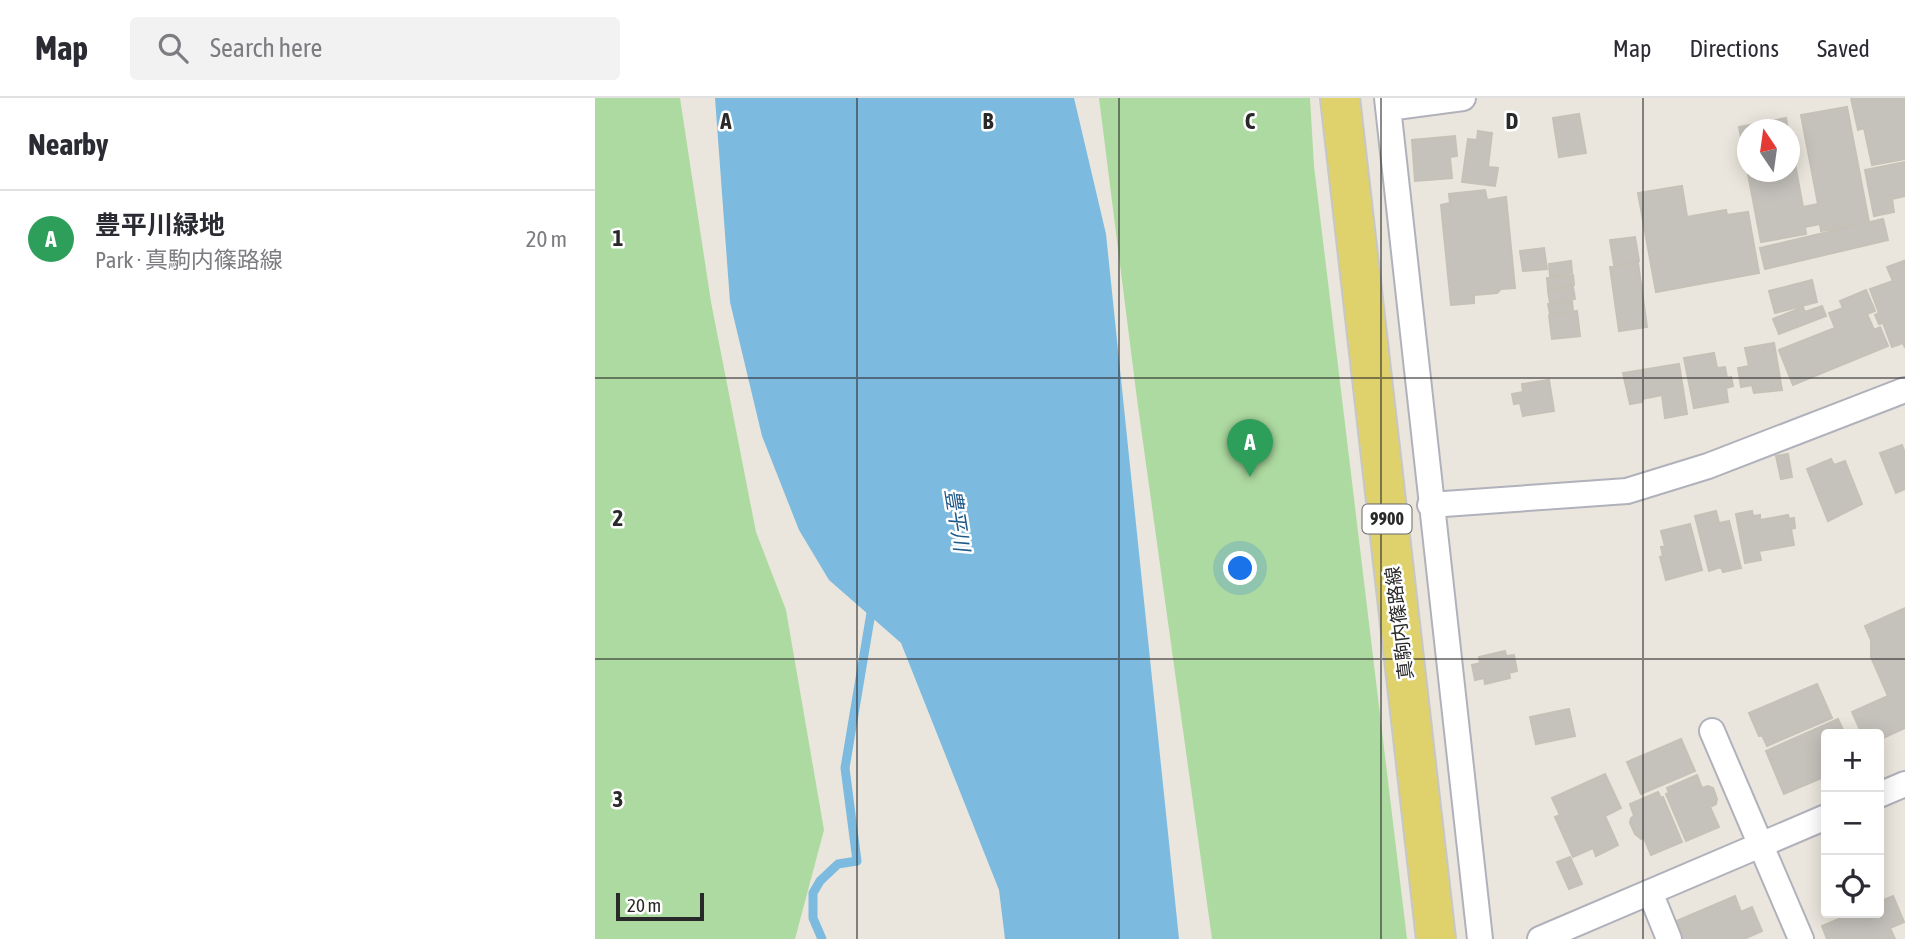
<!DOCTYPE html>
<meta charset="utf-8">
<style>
:root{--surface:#fff;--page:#f2f2f3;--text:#2b2b33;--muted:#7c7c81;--line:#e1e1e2;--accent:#505ce4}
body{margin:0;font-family:"Asap Condensed","Noto Sans JP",sans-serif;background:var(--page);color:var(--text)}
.controls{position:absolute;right:21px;bottom:21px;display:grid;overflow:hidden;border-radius:7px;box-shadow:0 4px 18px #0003}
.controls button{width:63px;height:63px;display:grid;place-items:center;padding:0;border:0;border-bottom:2px solid var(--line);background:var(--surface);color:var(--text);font:35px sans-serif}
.compass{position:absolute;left:1142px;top:21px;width:63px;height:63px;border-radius:50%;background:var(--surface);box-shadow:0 4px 18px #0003;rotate:347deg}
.scale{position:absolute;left:21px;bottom:18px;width:88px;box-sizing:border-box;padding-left:7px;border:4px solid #292929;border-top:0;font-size:19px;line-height:24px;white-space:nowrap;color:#292929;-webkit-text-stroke:5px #fff;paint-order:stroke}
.you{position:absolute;left:646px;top:471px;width:24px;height:24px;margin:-18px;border:5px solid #fff;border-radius:50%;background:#1a73e8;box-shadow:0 0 0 10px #1a73e833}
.badge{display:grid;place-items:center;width:46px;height:46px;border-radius:50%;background:var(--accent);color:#fff;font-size:23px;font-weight:700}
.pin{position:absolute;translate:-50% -58px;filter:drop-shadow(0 2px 4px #0008)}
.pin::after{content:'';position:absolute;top:37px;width:24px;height:21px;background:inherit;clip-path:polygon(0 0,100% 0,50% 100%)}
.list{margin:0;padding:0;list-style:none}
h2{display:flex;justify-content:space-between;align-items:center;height:91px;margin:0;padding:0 28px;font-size:30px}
h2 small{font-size:23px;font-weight:400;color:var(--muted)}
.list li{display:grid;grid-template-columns:46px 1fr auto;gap:21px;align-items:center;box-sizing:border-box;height:98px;padding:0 28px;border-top:2px solid var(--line)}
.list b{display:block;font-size:26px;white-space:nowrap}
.list p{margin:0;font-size:23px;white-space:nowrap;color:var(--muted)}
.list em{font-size:23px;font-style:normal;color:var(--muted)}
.icon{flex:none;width:38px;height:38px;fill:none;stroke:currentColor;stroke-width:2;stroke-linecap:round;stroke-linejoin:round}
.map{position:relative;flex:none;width:1310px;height:841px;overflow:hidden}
header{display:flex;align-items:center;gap:42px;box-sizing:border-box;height:98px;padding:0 35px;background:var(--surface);border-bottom:2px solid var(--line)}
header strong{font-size:33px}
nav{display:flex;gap:38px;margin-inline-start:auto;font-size:24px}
.search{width:490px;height:63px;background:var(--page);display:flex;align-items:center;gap:18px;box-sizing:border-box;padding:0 24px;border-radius:7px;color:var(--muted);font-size:26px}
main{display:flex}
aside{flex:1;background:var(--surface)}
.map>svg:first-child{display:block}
.green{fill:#addaa0}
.water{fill:#7cbadf}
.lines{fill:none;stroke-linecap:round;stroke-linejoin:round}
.stream{stroke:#7cbadf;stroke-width:9}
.building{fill:#c5c2bc;stroke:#c5c1b7;stroke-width:2}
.street-casing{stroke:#b0b1bb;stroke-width:28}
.primary-casing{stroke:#c7c7c7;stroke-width:42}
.street{stroke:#fff;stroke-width:24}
.primary{stroke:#dfd16c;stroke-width:38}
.grid{fill:none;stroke:#292929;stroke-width:2;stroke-opacity:0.55}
.labels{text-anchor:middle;stroke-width:5;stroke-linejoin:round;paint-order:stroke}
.shield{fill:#fff;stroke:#696969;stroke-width:2}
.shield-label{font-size:18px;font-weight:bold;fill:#292929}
.street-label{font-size:19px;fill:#292929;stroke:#fff}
.water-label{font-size:21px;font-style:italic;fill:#1d5989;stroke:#fff}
.grid-label{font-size:23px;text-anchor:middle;font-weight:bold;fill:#292929;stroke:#fff;stroke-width:5;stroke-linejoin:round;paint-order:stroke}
</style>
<header>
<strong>Map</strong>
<div class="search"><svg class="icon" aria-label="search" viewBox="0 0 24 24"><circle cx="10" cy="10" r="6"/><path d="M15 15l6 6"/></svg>Search here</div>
<nav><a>Map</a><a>Directions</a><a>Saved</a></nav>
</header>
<main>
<aside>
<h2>Nearby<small></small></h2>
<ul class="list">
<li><span class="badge" style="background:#2e9e5b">A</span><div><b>豊平川緑地</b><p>Park · 真駒内篠路線</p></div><em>20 m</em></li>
</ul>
</aside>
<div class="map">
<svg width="1310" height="841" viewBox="0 0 1310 841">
<rect width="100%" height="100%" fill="#eae6dd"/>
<path class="green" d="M 0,0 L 85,0 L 116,204 L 161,434 L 191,512 L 229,732 L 200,841 L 0,841 Z
M 504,0 L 715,0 L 719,68 L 812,841 L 617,841 L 542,301 Z"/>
<path class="water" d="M 120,0 L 479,0 L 511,136 L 584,841 L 410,841 L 404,792 L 306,545 L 234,482 L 204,432 L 167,338 L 135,204 Z"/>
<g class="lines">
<path class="stream" d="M 227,841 L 218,820 L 218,795 L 225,783 L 243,766 L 262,763 L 250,670 L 277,509"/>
</g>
<path class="building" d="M 1256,0 L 1310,0 L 1310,61 L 1277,67 L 1269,30 L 1263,32 Z
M 1252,9 L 1274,124 L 1226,133 L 1225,126 L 1210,129 L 1211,136 L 1166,144 L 1144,29 L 1191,20 L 1193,32 L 1153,32 L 1153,74 L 1195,74 L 1195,39 L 1208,109 L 1223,106 L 1206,17 Z
M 984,16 L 991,55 L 964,59 L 958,20 Z
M 883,33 L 897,35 L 893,69 L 903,70 L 900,88 L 867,84 L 873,41 L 882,42 Z
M 860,38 L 862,58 L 855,59 L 857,80 L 820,83 L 817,42 Z
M 1310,64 L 1310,98 L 1297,101 L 1299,114 L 1279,118 L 1270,72 Z
M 1087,88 L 1092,119 L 1131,112 L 1132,117 L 1153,114 L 1164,175 L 1061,194 L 1043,95 Z
M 890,92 L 892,102 L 911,99 L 920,190 L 906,191 L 902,195 L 879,197 L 879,205 L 856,207 L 846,107 L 855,105 L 854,96 Z
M 1288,121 L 1293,142 L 1170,171 L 1165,150 Z
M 1040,139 L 1044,163 L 1019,167 L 1015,142 Z
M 949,150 L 952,171 L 928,173 L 925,153 Z
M 976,163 L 977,175 L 955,178 L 954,166 Z
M 1309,163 L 1310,250 L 1308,245 L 1297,249 L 1288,225 L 1284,226 L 1280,217 L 1284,215 L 1275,191 L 1298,183 L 1292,169 Z
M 1043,165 L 1052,229 L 1024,233 L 1015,169 Z
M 978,177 L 979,187 L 953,191 L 952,180 Z
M 1217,182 L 1222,204 L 1180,215 L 1174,193 Z
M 978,189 L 980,201 L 955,205 L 953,193 Z
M 1271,192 L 1280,213 L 1272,216 L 1279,232 L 1285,229 L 1293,248 L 1198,287 L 1184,252 L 1240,230 L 1234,215 L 1248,210 L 1245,203 Z
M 977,203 L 978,213 L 955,216 L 953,206 Z
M 1227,208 L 1231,218 L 1184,236 L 1178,221 L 1208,209 L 1210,214 Z
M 982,213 L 985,238 L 957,241 L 954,217 Z
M 1179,245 L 1187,292 L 1159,295 L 1157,287 L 1146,289 L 1143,270 L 1154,268 L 1150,250 Z
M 1119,255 L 1122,270 L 1130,269 L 1132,280 L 1136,279 L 1138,288 L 1131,290 L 1133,304 L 1099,310 L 1089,260 Z
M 1084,266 L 1092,316 L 1070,320 L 1067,297 L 1047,301 L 1047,304 L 1035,306 L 1028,275 Z
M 954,282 L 959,313 L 928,318 L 925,305 L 919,306 L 917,296 L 928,294 L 927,286 Z
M 1307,347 L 1310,355 L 1310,391 L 1301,395 L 1285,355 Z
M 1193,356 L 1197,379 L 1186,381 L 1181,358 Z
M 1236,361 L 1239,367 L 1250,363 L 1267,406 L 1233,423 L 1212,371 Z
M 1121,413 L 1124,425 L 1134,423 L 1146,470 L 1128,474 L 1126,469 L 1114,473 L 1100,418 Z
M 1157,413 L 1158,418 L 1165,417 L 1165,422 L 1193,417 L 1194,421 L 1199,420 L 1200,430 L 1196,431 L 1199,447 L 1164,453 L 1166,462 L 1150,465 L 1141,416 Z
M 1095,426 L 1107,472 L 1071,482 L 1065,459 L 1068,458 L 1066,449 L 1070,448 L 1066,433 Z
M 1310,510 L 1310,630 L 1284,642 L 1284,636 L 1267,636 L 1257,614 L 1293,598 L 1276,559 L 1276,542 L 1270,528 Z
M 910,553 L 911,558 L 919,557 L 922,573 L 914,575 L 915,580 L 890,586 L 889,580 L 880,582 L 877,567 L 885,565 L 884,559 Z
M 1222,586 L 1237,620 L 1172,648 L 1167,637 L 1164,638 L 1154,615 Z
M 974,611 L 980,638 L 941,646 L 935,619 Z
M 1243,621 L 1250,636 L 1231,636 L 1231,678 L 1189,696 L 1171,653 Z
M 1086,641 L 1100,673 L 1046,696 L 1032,664 Z
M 1010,676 L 1026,710 L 1010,718 L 1023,747 L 1001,758 L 998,750 L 978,759 L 960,719 L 965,717 L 957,700 Z
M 1102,677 L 1107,690 L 1113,688 L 1118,690 L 1122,701 L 1121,706 L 1115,709 L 1124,729 L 1091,743 L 1071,696 L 1074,695 L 1072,690 Z
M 1063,694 L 1066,700 L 1068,699 L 1087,744 L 1056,757 L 1049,740 L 1046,741 L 1040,736 L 1035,725 L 1036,720 L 1039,718 L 1035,706 Z
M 975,759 L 987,786 L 974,791 L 962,764 Z
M 1140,798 L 1146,814 L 1157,809 L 1167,833 L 1149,841 L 1086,841 L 1079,824 Z
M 1298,798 L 1309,824 L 1295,830 L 1300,841 L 1232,841 L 1227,828 L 1258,815 L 1284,815 L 1284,804 Z"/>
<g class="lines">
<g class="street-casing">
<path id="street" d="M 792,0 L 885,841
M 793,10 L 868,0
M 835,407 L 1032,393 L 1113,368 L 1310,292
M 1117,633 L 1206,841
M 1284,697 L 1310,686
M 1055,794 L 1074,841
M 945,841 L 1231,719"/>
</g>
<g class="primary-casing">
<path id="primary" d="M 745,0 L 841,841"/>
</g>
<use href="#street" class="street"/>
<use href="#primary" class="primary"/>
</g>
<path class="grid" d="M 262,0 L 262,841M 524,0 L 524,841M 786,0 L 786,841M 1048,0 L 1048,841M 0,280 L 1310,280M 0,561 L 1310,561"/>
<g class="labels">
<rect class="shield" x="767.5" y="406.5" width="49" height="29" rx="5"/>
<g class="shield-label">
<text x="792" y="427">9900</text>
</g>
<g class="street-label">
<text transform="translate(804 525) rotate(-97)" y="7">真駒内篠路線</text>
</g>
<g class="water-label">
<text transform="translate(362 422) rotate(81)" y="7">豊平川</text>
</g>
</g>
<g class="grid-label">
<text x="131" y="31">A</text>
<text x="393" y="31">B</text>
<text x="655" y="31">C</text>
<text x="917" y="31">D</text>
<text x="23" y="148">1</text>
<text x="23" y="428">2</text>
<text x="23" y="709">3</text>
</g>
</svg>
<div class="controls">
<button>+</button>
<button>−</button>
<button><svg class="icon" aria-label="locate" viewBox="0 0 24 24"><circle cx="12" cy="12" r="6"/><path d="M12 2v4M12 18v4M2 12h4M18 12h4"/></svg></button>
</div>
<svg class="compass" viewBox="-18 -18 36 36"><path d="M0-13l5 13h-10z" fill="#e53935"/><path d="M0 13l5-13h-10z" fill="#7c7c81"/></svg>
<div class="scale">20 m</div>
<div class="you"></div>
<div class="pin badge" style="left:655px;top:379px;background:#2e9e5b">A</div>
</div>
</main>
